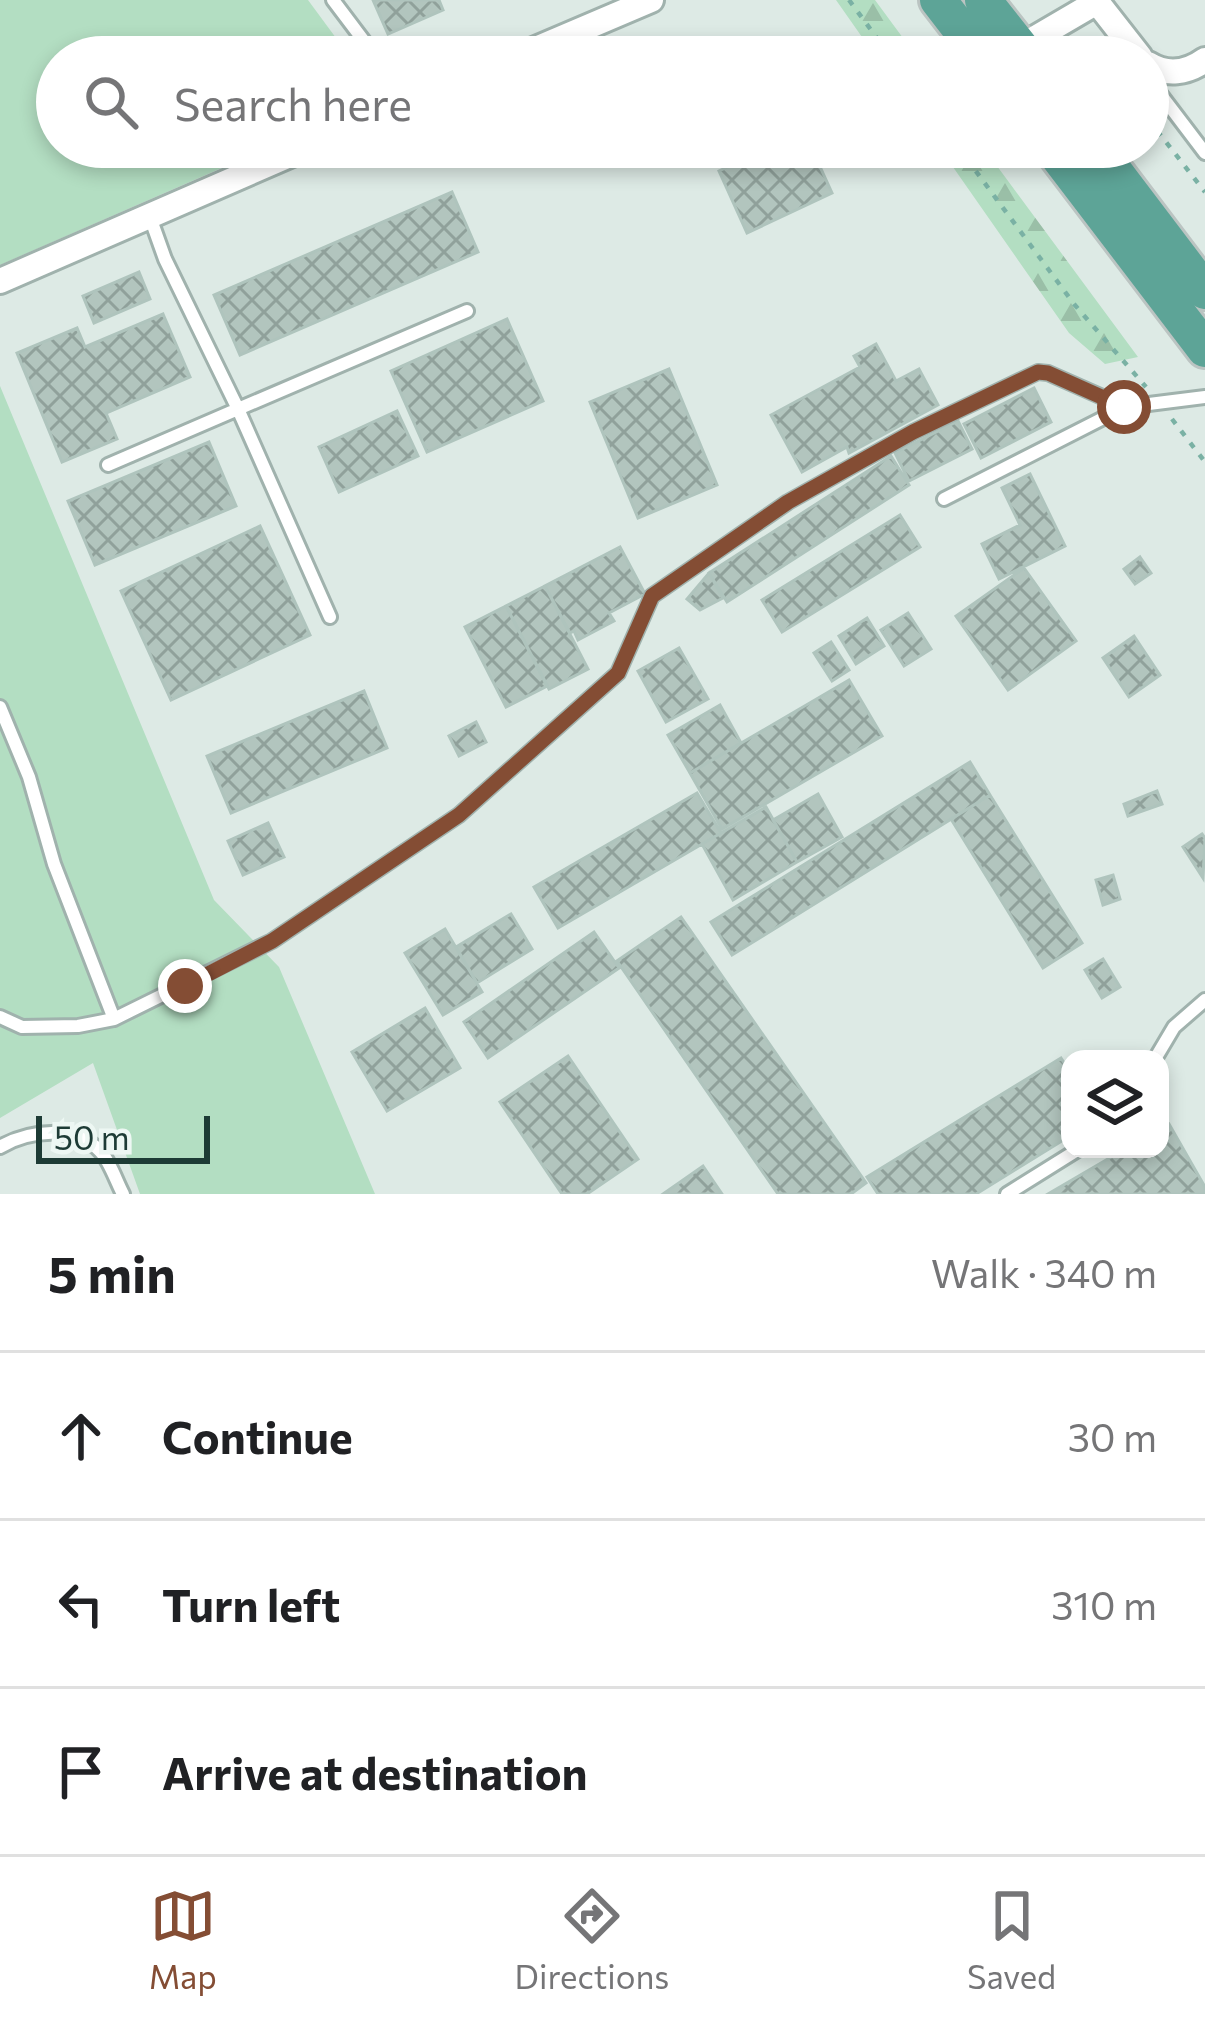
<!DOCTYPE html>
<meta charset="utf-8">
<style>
:root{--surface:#fff;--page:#f2f2f2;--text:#202124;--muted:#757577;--line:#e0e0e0;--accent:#844d34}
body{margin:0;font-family:Commissioner,sans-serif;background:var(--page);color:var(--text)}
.controls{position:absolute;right:36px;bottom:36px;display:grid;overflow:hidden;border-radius:24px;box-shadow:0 6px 18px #0003}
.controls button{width:108px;height:108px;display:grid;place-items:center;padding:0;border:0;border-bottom:3px solid var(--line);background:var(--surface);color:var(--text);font:60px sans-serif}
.scale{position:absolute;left:36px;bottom:30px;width:174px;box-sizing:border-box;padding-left:12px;border:6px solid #1d3b35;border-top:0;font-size:33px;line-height:42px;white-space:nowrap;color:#1d3b35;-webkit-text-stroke:9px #edf7f3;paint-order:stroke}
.stop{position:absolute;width:36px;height:36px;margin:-27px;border:9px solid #844d34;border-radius:50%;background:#fff}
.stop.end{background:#844d34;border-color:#fff;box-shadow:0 3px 12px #0008}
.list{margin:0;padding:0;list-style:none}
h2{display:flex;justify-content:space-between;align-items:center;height:156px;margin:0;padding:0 48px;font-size:51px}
h2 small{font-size:39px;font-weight:400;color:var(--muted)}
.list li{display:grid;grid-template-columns:78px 1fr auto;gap:36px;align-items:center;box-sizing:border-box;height:168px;padding:0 48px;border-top:3px solid var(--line)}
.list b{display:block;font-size:45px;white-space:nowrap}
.list em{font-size:39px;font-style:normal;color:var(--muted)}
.icon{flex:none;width:66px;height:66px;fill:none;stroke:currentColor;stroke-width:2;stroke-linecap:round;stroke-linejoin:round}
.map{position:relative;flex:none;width:1205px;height:1194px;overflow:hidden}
.search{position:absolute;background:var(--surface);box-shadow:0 6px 18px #0003;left:36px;right:36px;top:36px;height:132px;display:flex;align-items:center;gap:30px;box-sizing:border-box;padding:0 42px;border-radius:66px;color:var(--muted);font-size:45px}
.sheet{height:660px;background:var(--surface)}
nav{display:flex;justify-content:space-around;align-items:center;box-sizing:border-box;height:168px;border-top:3px solid var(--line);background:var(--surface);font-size:33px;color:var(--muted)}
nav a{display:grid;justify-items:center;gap:6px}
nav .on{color:var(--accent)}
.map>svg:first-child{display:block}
.grass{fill:#b3dec2}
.forest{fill:url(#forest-firs)}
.building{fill:url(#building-cross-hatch);stroke:#afc4bd;stroke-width:3}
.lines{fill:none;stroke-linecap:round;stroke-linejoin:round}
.lane-casing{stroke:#a0b2ad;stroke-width:18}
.street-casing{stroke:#a0b2ad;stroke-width:30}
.primary-casing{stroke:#bbc4c2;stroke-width:42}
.path{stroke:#7ab1a4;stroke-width:4.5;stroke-dasharray:6 9;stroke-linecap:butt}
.lane{stroke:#fff;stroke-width:12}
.street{stroke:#fff;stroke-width:24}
.primary{stroke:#5da497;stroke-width:36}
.route{stroke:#844d34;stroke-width:15}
</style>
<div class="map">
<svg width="1205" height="1194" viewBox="0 0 1205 1194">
<defs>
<pattern id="forest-firs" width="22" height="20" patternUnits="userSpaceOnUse" patternTransform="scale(3)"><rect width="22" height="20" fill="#b3dec2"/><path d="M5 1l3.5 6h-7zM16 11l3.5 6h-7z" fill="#9abfa7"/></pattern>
<pattern id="building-cross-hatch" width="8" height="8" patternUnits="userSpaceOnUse" patternTransform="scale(3)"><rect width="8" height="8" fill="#b2c5be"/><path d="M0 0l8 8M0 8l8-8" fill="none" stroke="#90a19b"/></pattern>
</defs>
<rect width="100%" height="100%" fill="#ddeae5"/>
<path class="grass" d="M 0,0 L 308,0 L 350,57 L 57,57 L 57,147 L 270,147 L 0,265 Z
M 0,386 L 214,900 L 279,967 L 375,1194 L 140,1194 L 93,1063 L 0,1118 Z"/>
<path class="forest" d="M 836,0 L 875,0 L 917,57 L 876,57 Z
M 939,147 L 983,147 L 1138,357 L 1105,364 L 1069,333 Z"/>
<path class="building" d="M 373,0 L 439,0 L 443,10 L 388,34 Z
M 771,147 L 811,147 L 832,193 L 747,233 L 719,171 Z
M 452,192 L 478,252 L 240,355 L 214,295 Z
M 139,272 L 150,299 L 94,323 L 83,296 Z
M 163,314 L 190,377 L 106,413 L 117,439 L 62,462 L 17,353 L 77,328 L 85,347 Z
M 507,319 L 543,401 L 427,452 L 391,371 Z
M 876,344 L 896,381 L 919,369 L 938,405 L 849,453 L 847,447 L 802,472 L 771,415 L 860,367 L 854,356 Z
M 669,369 L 717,485 L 638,518 L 590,402 Z
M 1034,388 L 1051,422 L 981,458 L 964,424 Z
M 397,411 L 418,456 L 339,492 L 319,447 Z
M 958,421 L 972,449 L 909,481 L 895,453 Z
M 209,442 L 236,506 L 95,565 L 68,501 Z
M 891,456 L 909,485 L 727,602 L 709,573 Z
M 1030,474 L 1065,546 L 999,579 L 982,544 L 1020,525 L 1002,488 Z
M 900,515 L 920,547 L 782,632 L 762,600 Z
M 260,526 L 310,635 L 171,700 L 121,591 Z
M 620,547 L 645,594 L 609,613 L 614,621 L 578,640 L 574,631 L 570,633 L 545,586 Z
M 1140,557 L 1151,573 L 1135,584 L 1124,569 Z
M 1024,568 L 1076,641 L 1008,690 L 956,616 Z
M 709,573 L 723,598 L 700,610 L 687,599 Z
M 545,586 L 588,669 L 549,689 L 506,606 Z
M 506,606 L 547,686 L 506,707 L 465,627 Z
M 908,613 L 931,649 L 904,666 L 881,630 Z
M 867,618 L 884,646 L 856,664 L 839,636 Z
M 1134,636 L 1160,675 L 1129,697 L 1103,658 Z
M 831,642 L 849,670 L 832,681 L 814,653 Z
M 679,648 L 708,699 L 666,722 L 638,671 Z
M 849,680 L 882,736 L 722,829 L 690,773 Z
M 364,691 L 387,748 L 231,813 L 207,756 Z
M 720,705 L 741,743 L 690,773 L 668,735 Z
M 476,722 L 486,742 L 459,756 L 449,736 Z
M 970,762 L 990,795 L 732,955 L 711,922 Z
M 1157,791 L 1162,804 L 1128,816 L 1124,804 Z
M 697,793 L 721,833 L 558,928 L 534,887 Z
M 818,794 L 842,837 L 797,862 L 773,820 Z
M 990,795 L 1082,943 L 1043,968 L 951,819 Z
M 766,807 L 797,862 L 733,900 L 702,844 Z
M 268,823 L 284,857 L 243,875 L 228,841 Z
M 1202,834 L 1205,838 L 1203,878 L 1183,847 Z
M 1113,875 L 1120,899 L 1103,905 L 1096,880 Z
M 511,914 L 532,949 L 477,983 L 456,947 Z
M 681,917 L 866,1183 L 851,1194 L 778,1194 L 617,961 Z
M 445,929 L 482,992 L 443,1015 L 405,953 Z
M 594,932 L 619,968 L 488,1058 L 464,1022 Z
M 1103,959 L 1120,987 L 1102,998 L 1085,970 Z
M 425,1008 L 460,1068 L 387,1111 L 352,1052 Z
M 568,1056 L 638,1159 L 587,1194 L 562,1194 L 500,1102 Z
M 1061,1058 L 1070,1072 L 1070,1136 L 976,1194 L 878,1194 L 867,1177 Z
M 1169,1124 L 1205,1187 L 1205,1194 L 1048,1194 L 1125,1149 L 1160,1149 L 1160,1129 Z
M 703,1166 L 722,1194 L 663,1194 Z"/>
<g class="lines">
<g class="lane-casing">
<path id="lane" d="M 333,0 L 376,57
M 1158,91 L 1205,153
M 150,217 L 165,259 L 238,409 L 467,311
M 108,465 L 238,409 L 330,617
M 944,499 L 1125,407
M 0,707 L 29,777 L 54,864 L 114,1019
M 0,1017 L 22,1027 L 78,1026 L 114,1019 L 272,941 L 459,815 L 618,673 L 652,596 L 788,502 L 913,432 L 1038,372 L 1048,373 L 1125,407 L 1205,397
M 1155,1059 L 1174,1027 L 1205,1000
M 0,1147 C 29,1130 75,1125 100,1151 C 110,1161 116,1181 123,1194
M 1007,1194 L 1079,1149"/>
</g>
<g class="street-casing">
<path id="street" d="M 1020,47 L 1097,2 L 1140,57
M 517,57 L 651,0
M 1148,64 C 1167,76 1187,73 1205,60
M 0,281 L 308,147"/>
</g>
<g class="primary-casing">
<path id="primary" d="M 938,0 L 982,57
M 983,0 L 1028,57
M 1051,147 L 1205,349
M 1096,147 L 1205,291"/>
</g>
<path class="path" d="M 849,0 L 891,57
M 1084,38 L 1099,57
M 1148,119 L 1205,192
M 958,147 L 1074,304 L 1146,387
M 1172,419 L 1205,462"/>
<use href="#lane" class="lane"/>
<use href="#street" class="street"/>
<use href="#primary" class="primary"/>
</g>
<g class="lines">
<path class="route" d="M 185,986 L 272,941 L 459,815 L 618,673 L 652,596 L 788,502 L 913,432 L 1038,372 L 1048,373 L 1124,407"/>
</g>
</svg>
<div class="controls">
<button><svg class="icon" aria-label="layers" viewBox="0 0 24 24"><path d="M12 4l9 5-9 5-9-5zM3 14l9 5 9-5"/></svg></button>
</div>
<div class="scale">50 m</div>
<div class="stop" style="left:1124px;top:407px"></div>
<div class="stop end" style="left:185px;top:986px"></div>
<div class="search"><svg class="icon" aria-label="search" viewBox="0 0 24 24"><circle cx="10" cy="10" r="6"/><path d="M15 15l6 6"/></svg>Search here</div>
</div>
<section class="sheet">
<h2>5 min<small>Walk · 340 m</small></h2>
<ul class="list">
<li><svg class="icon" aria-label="ahead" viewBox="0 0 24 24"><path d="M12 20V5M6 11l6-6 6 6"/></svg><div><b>Continue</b></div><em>30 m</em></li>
<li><svg class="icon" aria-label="left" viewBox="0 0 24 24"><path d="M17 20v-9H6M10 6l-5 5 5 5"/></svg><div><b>Turn left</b></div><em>310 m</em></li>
<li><svg class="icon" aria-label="arrive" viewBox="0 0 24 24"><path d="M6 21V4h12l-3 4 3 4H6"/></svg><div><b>Arrive at destination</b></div></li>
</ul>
</section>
<nav>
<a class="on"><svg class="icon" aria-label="map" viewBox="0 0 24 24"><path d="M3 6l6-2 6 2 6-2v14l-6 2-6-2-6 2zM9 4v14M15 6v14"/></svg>Map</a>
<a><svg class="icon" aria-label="directions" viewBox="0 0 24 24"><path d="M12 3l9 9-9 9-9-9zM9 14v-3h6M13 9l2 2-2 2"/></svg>Directions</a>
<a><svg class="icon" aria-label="saved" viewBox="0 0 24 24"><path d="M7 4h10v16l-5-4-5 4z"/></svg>Saved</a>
</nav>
